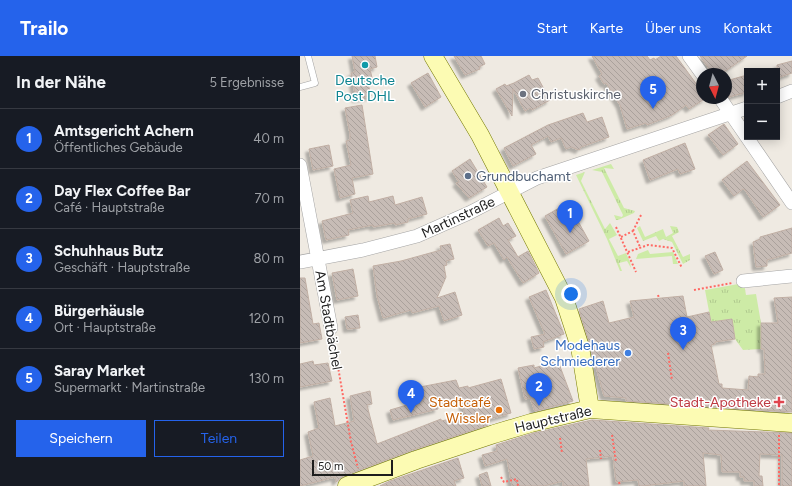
<!DOCTYPE html>
<html lang="de">
<meta charset="utf-8">
<style>
:root{--surface:#171b24;--page:#20242c;--text:#f1f3f6;--muted:#9ea1a6;--line:#363941;--accent:#2563eb}
body{margin:0;font-family:Figtree,sans-serif;background:var(--page);color:var(--text)}
.controls{position:absolute;right:12px;top:12px;display:grid;overflow:hidden;border-radius:0px;box-shadow:0 2px 10px #0003}
.controls button{width:36px;height:36px;display:grid;place-items:center;padding:0;border:0;border-bottom:1px solid var(--line);background:var(--surface);color:var(--text);font:20px sans-serif}
.compass{position:absolute;left:396px;top:12px;width:36px;height:36px;border-radius:50%;background:var(--surface);box-shadow:0 2px 10px #0003;rotate:174deg}
.scale{position:absolute;left:12px;bottom:10px;width:81px;box-sizing:border-box;padding-left:4px;border:2px solid #1d1d1d;border-top:0;font-size:11px;line-height:14px;white-space:nowrap;color:#1d1d1d;-webkit-text-stroke:3px #fff;paint-order:stroke}
.you{position:absolute;left:271px;top:238px;width:14px;height:14px;margin:-10px;border:3px solid #fff;border-radius:50%;background:#1a73e8;box-shadow:0 0 0 6px #1a73e833}
.badge{display:grid;place-items:center;width:26px;height:26px;border-radius:50%;background:var(--accent);color:#fff;font-size:13px;font-weight:700}
.pin{position:absolute;translate:-50% -33px;filter:drop-shadow(0 1px 2px #0008)}
.pin::after{content:'';position:absolute;top:21px;width:14px;height:12px;background:inherit;clip-path:polygon(0 0,100% 0,50% 100%)}
.list{margin:0;padding:0;list-style:none}
h2{display:flex;justify-content:space-between;align-items:center;height:52px;margin:0;padding:0 16px;font-size:17px}
h2 small{font-size:13px;font-weight:400;color:var(--muted)}
.list li{display:grid;grid-template-columns:26px 1fr auto;gap:12px;align-items:center;box-sizing:border-box;height:60px;padding:0 16px;border-top:1px solid var(--line)}
.list b{display:block;font-size:15px;white-space:nowrap}
.list p{margin:0;font-size:13px;white-space:nowrap;color:var(--muted)}
.list em{font-size:13px;font-style:normal;color:var(--muted)}
.actions{display:flex;gap:8px;padding:12px 16px}
.actions a{flex:1;padding:9px 0;border:1px solid var(--accent);border-radius:0px;text-align:center;font-size:14px;color:var(--accent)}
.actions .main{background:var(--accent);color:#fff}
.map{position:relative;flex:none;width:492px;height:430px;overflow:hidden}
header{display:flex;align-items:center;gap:24px;box-sizing:border-box;height:56px;padding:0 20px;background:var(--accent);color:#fff}
header strong{font-size:19px}
nav{display:flex;gap:22px;margin-inline-start:auto;font-size:14px}
main{display:flex}
aside{flex:1;background:var(--surface)}
.map>svg:first-child{display:block}
.grass{fill:url(#grass-tufts)}
.building{fill:url(#building-back-hatch);stroke:#c1afa4;filter:url(#shadow)}
.lines{fill:none;stroke-linecap:round;stroke-linejoin:round}
.lane-casing{stroke:#a4a4a4;stroke-width:7}
.street-casing{stroke:#a4a4a4;stroke-width:14}
.secondary-casing{stroke:#737801;stroke-width:19}
.path{stroke:#ff6963;stroke-width:2;stroke-dasharray:2 2;stroke-linecap:butt}
.lane{stroke:#fff;stroke-width:6}
.street{stroke:#fff;stroke-width:13}
.secondary{stroke:#fcfbb3;stroke-width:18}
.culture-dot{fill:#0f9aa8;stroke:#fff;stroke-width:1.5}
.worship-dot{fill:#6b7280;stroke:#fff;stroke-width:1.5}
.service-dot{fill:#5c6f8a;stroke:#fff;stroke-width:1.5}
.shop-dot{fill:#3f7fe0;stroke:#fff;stroke-width:1.5}
.health-dot{fill:#e0444e;stroke:#fff;stroke-width:1.5}
.food-dot{fill:#e8710a;stroke:#fff;stroke-width:1.5}
.labels{text-anchor:middle;stroke-width:3;stroke-linejoin:round;paint-order:stroke}
.culture-label{font-size:14px;fill:#0d838f;stroke:#fff}
.worship-label{font-size:14px;fill:#5b616d;stroke:#fff;text-anchor:start}
.service-label{font-size:14px;fill:#4e5e75;stroke:#fff;text-anchor:start}
.street-label{font-size:14px;fill:#1d1d1d;stroke:#fff}
.shop-label{font-size:14px;fill:#366cbe;stroke:#fff;text-anchor:end}
.food-label{font-size:14px;fill:#c56008;stroke:#fff;text-anchor:end}
.health-label{font-size:14px;fill:#be3a42;stroke:#fff;text-anchor:end}
</style>
<header>
<strong>Trailo</strong>
<nav><a>Start</a><a>Karte</a><a>Über uns</a><a>Kontakt</a></nav>
</header>
<main>
<aside>
<h2>In der Nähe<small>5 Ergebnisse</small></h2>
<ul class="list">
<li><span class="badge">1</span><div><b>Amtsgericht Achern</b><p>Öffentliches Gebäude</p></div><em>40 m</em></li>
<li><span class="badge">2</span><div><b>Day Flex Coffee Bar</b><p>Café · Hauptstraße</p></div><em>70 m</em></li>
<li><span class="badge">3</span><div><b>Schuhhaus Butz</b><p>Geschäft · Hauptstraße</p></div><em>80 m</em></li>
<li><span class="badge">4</span><div><b>Bürgerhäusle</b><p>Ort · Hauptstraße</p></div><em>120 m</em></li>
<li><span class="badge">5</span><div><b>Saray Market</b><p>Supermarkt · Martinstraße</p></div><em>130 m</em></li>
</ul>
<div class="actions"><a class="main">Speichern</a><a>Teilen</a></div>
</aside>
<div class="map">
<svg width="492" height="430" viewBox="0 0 492 430">
<defs>
<pattern id="grass-tufts" width="24" height="20" patternUnits="userSpaceOnUse"><rect width="24" height="20" fill="#cdeba6"/><path d="M3 7l-1-3M5 7V3M7 7l1-3M15 17l-1-3M17 17v-4M19 17l1-3" fill="none" stroke="#b0c98e"/></pattern>
<pattern id="building-back-hatch" width="6" height="6" patternUnits="userSpaceOnUse"><rect width="6" height="6" fill="#c7bcb6"/><path d="M-1 5l2 2M0 0l6 6M5-1l2 2" fill="none" stroke="#aaa19c"/></pattern>
<filter id="shadow"><feDropShadow dx="-3.5" dy="3.5" stdDeviation="1" flood-color="#0004"/></filter>
</defs>
<rect width="100%" height="100%" fill="#efeae2"/>
<path class="grass" d="M 311,108 L 314,113 L 304,112 L 324,152 L 335,155 L 334,157 L 318,164 L 316,164 L 314,159 L 322,161 L 323,159 L 302,116 L 292,114 Z
M 285,116 L 281,125 L 305,173 L 310,167 L 317,179 L 309,183 L 318,200 L 326,197 L 330,206 L 331,212 L 327,205 L 319,207 L 322,215 L 320,215 L 307,183 L 276,119 Z
M 340,170 L 345,181 L 363,173 L 366,181 L 373,177 L 370,170 L 377,171 L 379,176 L 372,180 L 383,201 L 390,198 L 390,204 L 383,208 L 372,186 L 363,183 L 359,185 L 356,180 L 343,185 L 337,172 Z
M 348,194 L 350,198 L 373,196 L 378,208 L 373,208 L 372,200 L 336,203 L 338,198 Z
M 444,227 L 446,239 L 456,238 L 461,267 L 461,293 L 443,294 L 435,283 L 432,263 L 411,266 L 405,234 Z"/>
<path class="building" d="M 52,0 L 75,0 L 77,11 L 70,13 L 73,26 L 68,27 L 71,40 L 56,43 L 51,17 L 55,16 Z
M 154,0 L 181,0 L 185,8 L 179,11 L 180,13 L 165,19 Z
M 292,0 L 347,0 L 350,4 L 354,2 L 355,4 L 361,0 L 376,0 L 400,33 L 398,34 L 402,37 L 402,42 L 406,42 L 389,53 L 386,49 L 372,59 L 347,69 L 346,67 L 327,73 L 320,49 L 306,27 L 304,28 L 299,20 L 302,18 Z
M 400,0 L 447,0 L 421,18 L 413,18 Z
M 492,5 L 492,17 L 477,22 L 477,9 Z
M 128,17 L 141,41 L 125,51 L 111,27 Z
M 229,19 L 232,24 L 238,22 L 250,44 L 232,54 L 230,52 L 225,55 L 213,33 L 212,60 L 196,33 L 205,28 L 206,30 L 214,27 Z
M 447,19 L 447,36 L 429,41 L 426,37 L 426,25 Z
M 62,49 L 73,118 L 52,122 L 55,138 L 40,142 L 34,113 L 51,109 L 46,85 L 50,84 L 50,78 L 45,52 Z
M 283,57 L 287,66 L 302,61 L 309,81 L 281,91 L 279,94 L 271,91 L 266,93 L 261,82 L 251,86 L 248,80 L 231,89 L 236,98 L 213,110 L 204,92 L 248,69 Z
M 424,68 L 438,88 L 423,99 L 408,79 Z
M 385,87 L 395,113 L 380,118 L 378,113 L 350,124 L 343,104 Z
M 29,89 L 33,110 L 13,114 L 9,93 Z
M 170,103 L 187,131 L 169,142 L 156,127 L 159,126 L 152,115 Z
M 447,105 L 480,149 L 463,161 L 445,134 L 443,133 L 434,140 L 422,124 Z
M 68,140 L 69,146 L 93,140 L 95,149 L 122,141 L 127,158 L 108,163 L 108,166 L 95,169 L 95,167 L 73,171 L 73,169 L 48,174 L 49,179 L 26,184 L 22,165 L 53,157 L 50,144 Z
M 268,147 L 289,185 L 266,198 L 245,160 Z
M 199,162 L 203,170 L 208,167 L 216,180 L 208,184 L 218,201 L 228,195 L 239,217 L 223,227 L 207,201 L 204,204 L 194,187 L 188,190 L 178,174 Z
M 492,172 L 492,197 L 467,204 L 467,210 L 456,211 L 453,186 L 460,183 L 460,181 Z
M 150,188 L 154,203 L 146,205 L 147,209 L 144,210 L 146,221 L 137,242 L 155,236 L 162,259 L 144,265 L 139,250 L 112,257 L 111,254 L 83,262 L 77,240 L 73,210 L 101,205 L 141,194 L 140,190 Z
M 415,196 L 423,214 L 414,218 L 405,200 Z
M 53,213 L 58,240 L 37,244 L 32,217 Z
M 0,222 L 5,222 L 13,268 L 19,267 L 22,283 L 0,287 Z
M 246,234 L 264,278 L 243,286 L 244,291 L 234,293 L 231,281 L 245,278 L 229,241 Z
M 383,240 L 387,261 L 409,256 L 411,266 L 432,263 L 435,283 L 415,286 L 415,288 L 411,289 L 419,328 L 422,328 L 422,332 L 448,334 L 449,320 L 458,321 L 458,318 L 465,318 L 464,293 L 461,293 L 461,267 L 478,267 L 474,242 L 492,241 L 492,356 L 326,345 L 326,342 L 304,340 L 288,282 L 279,253 L 303,245 L 309,267 L 334,261 L 330,245 Z
M 58,259 L 60,272 L 47,273 L 45,261 Z
M 13,305 L 14,309 L 28,307 L 32,325 L 0,331 L 0,308 Z
M 258,305 L 273,345 L 235,355 L 230,342 L 225,343 L 218,312 L 234,309 L 234,312 Z
M 201,323 L 211,357 L 186,364 L 188,369 L 112,394 L 43,420 L 36,426 L 35,421 L 0,430 L 0,404 L 13,400 L 8,376 L 19,372 L 14,346 L 30,342 L 35,370 L 54,365 L 50,340 L 70,335 L 72,348 L 67,349 L 77,388 L 141,363 L 141,365 L 165,360 L 161,341 L 137,347 L 138,353 L 93,364 L 90,354 L 124,344 L 120,331 L 156,324 L 159,332 L 168,330 L 168,332 Z
M 292,364 L 409,372 L 408,374 L 492,377 L 492,430 L 482,430 L 482,399 L 460,398 L 459,420 L 462,420 L 463,430 L 454,430 L 454,425 L 444,425 L 444,421 L 440,421 L 440,416 L 422,416 L 421,399 L 403,397 L 406,430 L 384,430 L 384,425 L 343,430 L 339,430 L 338,424 L 316,426 L 313,400 L 286,403 L 289,430 L 263,430 L 263,425 L 244,430 L 212,430 L 207,403 L 185,410 L 182,399 L 197,395 L 196,389 L 234,377 Z
M 158,402 L 164,422 L 154,425 L 156,430 L 80,430 L 90,425 Z
M 187,416 L 191,430 L 182,430 L 179,419 Z"/>
<g class="lines">
<g class="lane-casing">
<path id="lane" d="M 0,31 L 15,27 L 8,0"/>
</g>
<g class="street-casing">
<path id="street" d="M 389,0 L 402,18
M 477,41 L 492,35
M 420,42 L 492,147
M 0,109 L 31,272
M 0,206 L 63,194 L 117,180 L 169,157 L 237,122 L 447,52
M 443,225 L 492,220"/>
</g>
<g class="secondary-casing">
<path id="secondary" d="M 133,0 L 180,79 L 264,242 L 280,291 L 290,353
M 47,430 L 116,404 L 194,378 L 231,367 L 290,353 L 492,367"/>
</g>
<path class="path" d="M 316,171 L 336,216
M 333,175 L 341,159
M 321,181 L 333,175 L 340,191
M 328,196 L 348,189 L 372,192 L 382,212
M 394,234 L 432,227
M 358,239 L 359,242
M 33,282 L 51,386 L 58,412
M 368,297 L 372,324
M 312,379 L 316,406
M 479,379 L 479,430
M 260,382 L 262,397
M 300,394 L 301,403
M 201,421 L 204,426 L 217,423 L 218,430
M 319,426 L 320,430"/>
<use href="#lane" class="lane"/>
<use href="#street" class="street"/>
<use href="#secondary" class="secondary"/>
</g>
<circle class="culture-dot" cx="65" cy="9" r="4"/>
<circle class="worship-dot" cx="223" cy="38" r="4"/>
<circle class="service-dot" cx="168" cy="120" r="4"/>
<circle class="shop-dot" cx="328" cy="297" r="4"/>
<path class="health-dot" d="M477 340h4v4h4v4h-4v4h-4v-4h-4v-4h4z"/>
<circle class="food-dot" cx="199" cy="354" r="4"/>
<g class="labels">
<g class="culture-label">
<text x="65" y="29">Deutsche<tspan x="65" dy="16">Post DHL</tspan></text>
</g>
<g class="worship-label">
<text x="231" y="43">Christuskirche</text>
</g>
<g class="service-label">
<text x="176" y="125">Grundbuchamt</text>
</g>
<g class="street-label">
<text transform="translate(158 161) rotate(-25)" y="5">Martinstraße</text>
<text transform="translate(29 264) rotate(80)" y="5">Am Stadtbächel</text>
<text transform="translate(253 363) rotate(-13)" y="5">Hauptstraße</text>
</g>
<g class="shop-label">
<text x="320" y="294">Modehaus<tspan x="320" dy="16">Schmiederer</tspan></text>
</g>
<g class="food-label">
<text x="191" y="351">Stadtcafé<tspan x="191" dy="16">Wissler</tspan></text>
</g>
<g class="health-label">
<text x="471" y="351">Stadt-Apotheke</text>
</g>
</g>
</svg>
<div class="controls">
<button>+</button>
<button>−</button>
</div>
<svg class="compass" viewBox="-18 -18 36 36"><path d="M0-13l5 13h-10z" fill="#e53935"/><path d="M0 13l5-13h-10z" fill="#9ea1a6"/></svg>
<div class="scale">50 m</div>
<div class="you"></div>
<div class="pin badge" style="left:270px;top:177px">1</div>
<div class="pin badge" style="left:239px;top:350px">2</div>
<div class="pin badge" style="left:383px;top:294px">3</div>
<div class="pin badge" style="left:111px;top:357px">4</div>
<div class="pin badge" style="left:353px;top:53px">5</div>
</div>
</main>
